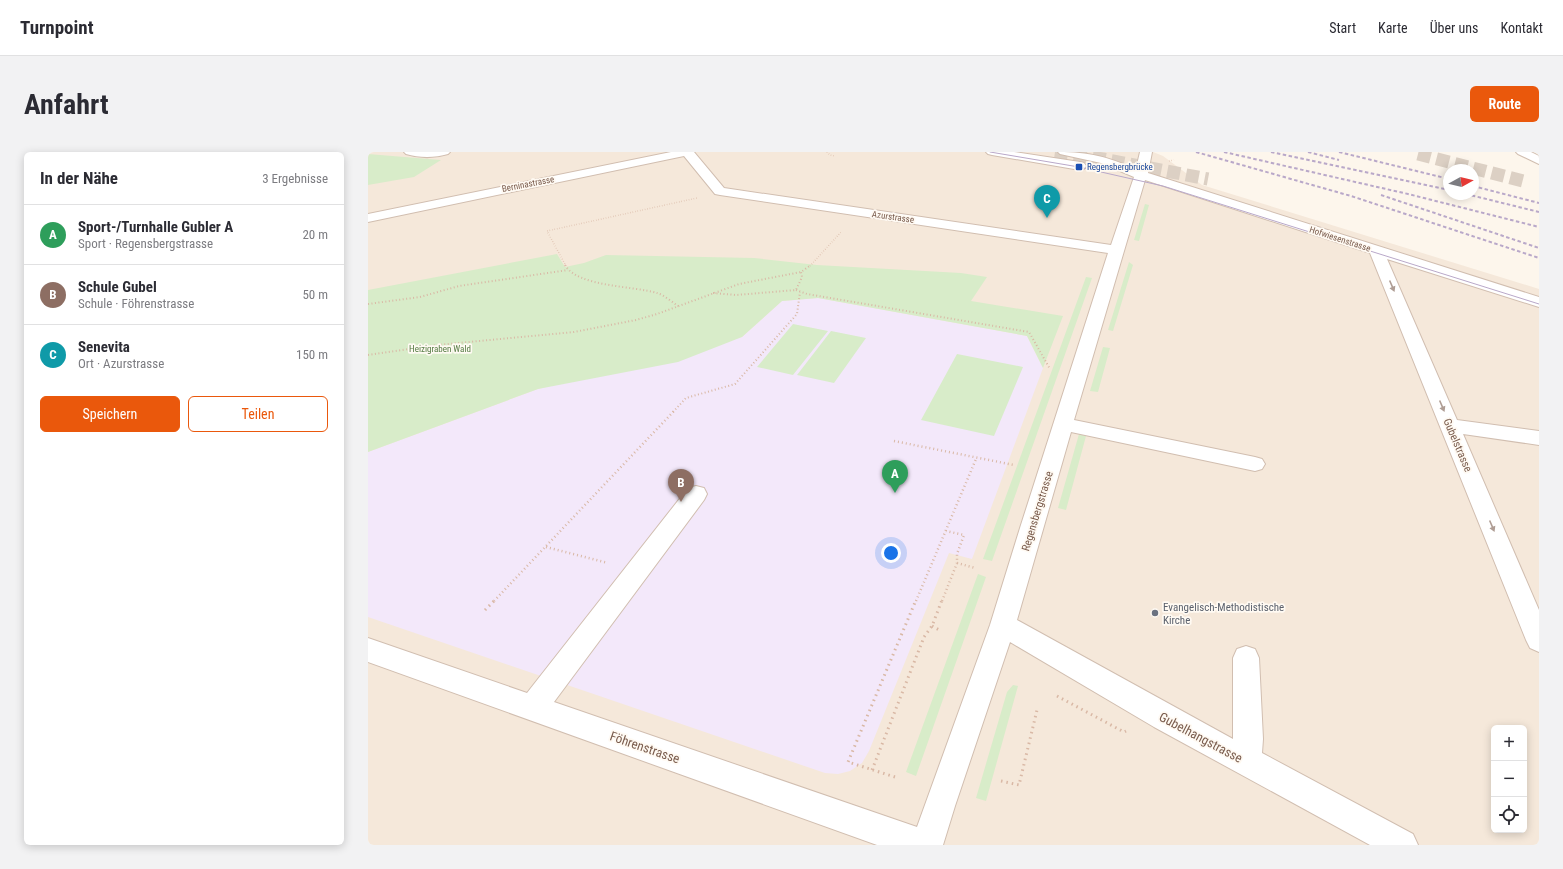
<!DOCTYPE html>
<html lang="de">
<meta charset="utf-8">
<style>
:root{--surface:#fff;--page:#f2f2f3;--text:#2b2b33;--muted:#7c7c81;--line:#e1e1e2;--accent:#ea580c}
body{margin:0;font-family:"Roboto Condensed",sans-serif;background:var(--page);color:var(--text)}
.controls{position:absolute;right:12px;bottom:12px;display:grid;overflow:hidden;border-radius:6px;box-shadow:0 2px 10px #0003}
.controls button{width:36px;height:36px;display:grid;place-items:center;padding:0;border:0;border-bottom:1px solid var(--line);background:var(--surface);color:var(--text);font:20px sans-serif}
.compass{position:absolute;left:1075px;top:12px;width:36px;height:36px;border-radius:50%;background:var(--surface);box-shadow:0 2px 10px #0003;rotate:82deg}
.you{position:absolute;left:523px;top:401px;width:14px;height:14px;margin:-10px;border:3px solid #fff;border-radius:50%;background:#1a73e8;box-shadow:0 0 0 6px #1a73e833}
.badge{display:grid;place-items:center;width:26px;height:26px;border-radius:50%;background:var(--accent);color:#fff;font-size:13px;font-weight:700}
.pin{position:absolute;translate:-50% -33px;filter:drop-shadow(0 1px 2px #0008)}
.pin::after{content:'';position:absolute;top:21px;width:14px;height:12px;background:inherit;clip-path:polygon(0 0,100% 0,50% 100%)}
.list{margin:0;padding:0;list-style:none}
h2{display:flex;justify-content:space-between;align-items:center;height:52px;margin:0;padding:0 16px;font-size:17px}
h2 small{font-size:13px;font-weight:400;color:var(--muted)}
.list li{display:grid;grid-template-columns:26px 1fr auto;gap:12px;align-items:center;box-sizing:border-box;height:60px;padding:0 16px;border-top:1px solid var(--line)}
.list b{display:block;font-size:15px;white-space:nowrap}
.list p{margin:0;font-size:13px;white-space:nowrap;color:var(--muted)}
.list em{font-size:13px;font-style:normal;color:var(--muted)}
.actions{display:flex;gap:8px;padding:12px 16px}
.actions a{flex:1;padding:9px 0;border:1px solid var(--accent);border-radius:6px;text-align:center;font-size:14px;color:var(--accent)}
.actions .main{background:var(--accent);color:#fff}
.icon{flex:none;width:22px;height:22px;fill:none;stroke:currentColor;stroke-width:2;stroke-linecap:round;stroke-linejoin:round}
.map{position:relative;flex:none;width:1171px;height:693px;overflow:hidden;border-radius:6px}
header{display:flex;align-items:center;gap:24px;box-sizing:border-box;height:56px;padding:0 20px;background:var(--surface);border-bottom:1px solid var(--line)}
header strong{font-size:19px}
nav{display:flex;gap:22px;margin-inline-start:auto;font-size:14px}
.intro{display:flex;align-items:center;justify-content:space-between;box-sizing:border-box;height:96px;padding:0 24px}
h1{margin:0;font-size:28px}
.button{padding:10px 18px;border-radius:6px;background:var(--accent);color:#fff;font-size:14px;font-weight:700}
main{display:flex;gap:24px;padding:0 24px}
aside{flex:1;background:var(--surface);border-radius:6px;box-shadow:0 2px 10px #0003}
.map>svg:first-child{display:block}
.residential{fill:#f5e8da;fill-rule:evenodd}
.education{fill:#f3e8fa}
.green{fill:#d8ecc9}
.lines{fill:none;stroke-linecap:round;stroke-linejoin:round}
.minor-tunnel{stroke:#dcd0c4;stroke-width:13;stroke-dasharray:13 6;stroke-linecap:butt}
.minor-casing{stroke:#d1beb0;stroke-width:2}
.path-far3{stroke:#d9b8a5;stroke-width:1.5;stroke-dasharray:0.5 2;stroke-linecap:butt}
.path-far2{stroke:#d9b8a5;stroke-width:2;stroke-dasharray:1 2.5;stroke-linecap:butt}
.path-far1{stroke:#d9b8a5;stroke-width:2.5;stroke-dasharray:1 3;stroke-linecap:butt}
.path{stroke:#d9b8a5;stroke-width:3;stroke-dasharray:1.5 4;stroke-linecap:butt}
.minor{fill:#fff;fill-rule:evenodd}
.tram{stroke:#b9a8c9;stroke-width:1}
.rail{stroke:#b9a8c9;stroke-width:2;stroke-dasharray:3.5 2.5;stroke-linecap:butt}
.oneway{fill:#af9d94}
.transit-dot{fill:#1a4fb4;stroke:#fffaf3;stroke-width:1.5}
.worship-dot{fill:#6b7280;stroke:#fffaf3;stroke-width:1.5}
.labels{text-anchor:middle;stroke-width:3.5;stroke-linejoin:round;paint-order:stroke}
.far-transit-label{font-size:9px;fill:#164399;stroke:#fffaf3;text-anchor:start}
.far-street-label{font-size:9px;fill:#7a5c4d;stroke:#fffaf3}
.far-park-label{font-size:9px;fill:#537a41;stroke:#fffaf3}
.street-label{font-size:11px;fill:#7a5c4d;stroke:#fffaf3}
.worship-label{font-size:11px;fill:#5b616d;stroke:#fffaf3;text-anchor:start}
.near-street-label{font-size:13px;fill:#7a5c4d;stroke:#fffaf3}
</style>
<header>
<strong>Turnpoint</strong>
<nav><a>Start</a><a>Karte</a><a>Über uns</a><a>Kontakt</a></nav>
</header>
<div class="intro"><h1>Anfahrt</h1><a class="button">Route</a></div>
<main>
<aside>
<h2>In der Nähe<small>3 Ergebnisse</small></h2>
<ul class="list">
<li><span class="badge" style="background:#2e9e5b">A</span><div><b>Sport-/Turnhalle Gubler A</b><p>Sport · Regensbergstrasse</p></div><em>20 m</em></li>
<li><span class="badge" style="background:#8d6e63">B</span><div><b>Schule Gubel</b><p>Schule · Föhrenstrasse</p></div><em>50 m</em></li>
<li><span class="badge" style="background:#0f9aa8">C</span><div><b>Senevita</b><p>Ort · Azurstrasse</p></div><em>150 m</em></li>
</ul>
<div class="actions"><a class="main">Speichern</a><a>Teilen</a></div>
</aside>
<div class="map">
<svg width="1171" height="693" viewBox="0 0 1171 693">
<rect width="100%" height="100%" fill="#fdf6ec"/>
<path class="residential" d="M 0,0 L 785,0 L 795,4 L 834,33 L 1171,137 L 1171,693 L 0,693 ZM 1126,576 L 1156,576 L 1156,678 L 1126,678 Z"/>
<path class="education" d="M 450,146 L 659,184 L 675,216 L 604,407 L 581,401 L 501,599 L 494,611 L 482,619 L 470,622 L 457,621 L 0,465 L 0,300 L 170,237 L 374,185 L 414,149 Z"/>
<path class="green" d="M 0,2 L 73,8 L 46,25 L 0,33 Z
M 777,52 L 781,53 L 771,89 L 766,88 Z
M 189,102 L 197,115 L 216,111 L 238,103 L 386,106 L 449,113 L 593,121 L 619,125 L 603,149 L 695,164 L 675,216 L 659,184 L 450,146 L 414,149 L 374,185 L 310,210 L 170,237 L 0,300 L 0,138 Z
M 761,110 L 765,113 L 745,179 L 740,178 Z
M 718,125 L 724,126 L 624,409 L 615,407 Z
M 425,172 L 460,179 L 425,223 L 389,215 Z
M 463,179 L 498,186 L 466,231 L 429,223 Z
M 735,195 L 742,196 L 730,240 L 722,239 Z
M 589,202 L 655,215 L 626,284 L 553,268 Z
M 711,282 L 718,284 L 698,358 L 690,356 Z
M 610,422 L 618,425 L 548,624 L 538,620 Z
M 645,533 L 650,534 L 618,649 L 608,646 L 639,540 Z"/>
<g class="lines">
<path class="minor-tunnel" d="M 687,0 L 735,7 L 840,27
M 1050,2 L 1159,30"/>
<g class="minor-casing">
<path id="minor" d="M 36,0 L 82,0 L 80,2 C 67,6 51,6 38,2 Z
M 303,0 L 326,0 L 356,36 L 743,93 L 766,25 L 733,11 L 692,2 L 690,0 C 722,0 739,5 768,17 L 772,0 L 784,0 L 780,21 L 1171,145 L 1171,155 L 1019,107 L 1089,268 L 1171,279 L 1171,293 L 1095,282 L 1171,458 L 1171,500 L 1162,496 L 1158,488 L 1002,101 L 777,28 L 706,268 L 887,305 L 894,307 L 897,312 L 894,317 L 887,319 L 703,280 L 649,468 L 865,587 L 865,506 L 869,497 L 878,494 L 887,497 L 891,506 L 895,587 L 894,601 L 1045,682 L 1050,693 L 1002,693 L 786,575 L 642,490 L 587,654 L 575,693 L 509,693 L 0,510 L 0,486 L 159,541 L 320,336 L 328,334 L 336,336 L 339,342 L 336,348 L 186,550 L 549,675 L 622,473 L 652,376 L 740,101 L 352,43 L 347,42 L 316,4 L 0,70 L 0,62 Z
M 618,0 L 646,0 L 712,10 L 716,11 L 718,14 L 716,17 L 712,18 L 624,3 L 620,2 Z
M 1148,0 L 1163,0 L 1171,4 L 1171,12 L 1150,2 Z"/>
</g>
<path class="path-far3" d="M 459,0 L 462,3 L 467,4
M 801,9 L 806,8
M 198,114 L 179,79 L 329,46
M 442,114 L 474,79"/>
<path class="path-far2" d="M 197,113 C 209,135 267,134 289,141 C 296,143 304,150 310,154
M 428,138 L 439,142 L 661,180 L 682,217
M 345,141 L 368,143 L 428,138 L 434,125 L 433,120
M 0,152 L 52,145 L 91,134 L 200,118
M 0,203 L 69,193 L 206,180 L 268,168 L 289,162 L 371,132 L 433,120 L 443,113
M 305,260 L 318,246 L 367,232 L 429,162 L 432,140"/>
<path class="path-far1" d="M 526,289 L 646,313
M 178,395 L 240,411
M 589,411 L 607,416
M 126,449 L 306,259
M 548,449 L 608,307
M 574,449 L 589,411 L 589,402 L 596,383 L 578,379"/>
<path class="path" d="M 117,458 L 127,448
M 564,474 L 573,479
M 689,544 L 756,580 L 758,579
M 504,618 L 556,485 L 564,474 L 574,448
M 527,625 L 480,610 L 548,448
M 633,629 L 651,633 L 669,558"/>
<use href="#minor" class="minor"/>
<path class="tram" d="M 622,0 L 711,15 L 795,34 L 1171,152"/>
<path class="rail" d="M 828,0 L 983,44 L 1171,106
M 856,0 L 1040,42 L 1171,75
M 903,0 L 1081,38
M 940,0 L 971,8
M 971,0 L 1081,27
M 1105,34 L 1171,51
M 1098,42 L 1171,60
M 1013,43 L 1171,96"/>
</g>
<defs><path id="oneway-solid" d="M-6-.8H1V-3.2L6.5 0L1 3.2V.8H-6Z"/></defs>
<g class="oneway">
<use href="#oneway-solid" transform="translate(1024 134) rotate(67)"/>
<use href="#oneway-solid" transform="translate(1074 254) rotate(67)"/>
<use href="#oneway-solid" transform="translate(1124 374) rotate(67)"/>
</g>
<rect class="transit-dot" x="707" y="11" width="8" height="8" rx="2"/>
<circle class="worship-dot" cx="787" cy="461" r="4"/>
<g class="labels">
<g class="far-transit-label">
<text x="719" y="18">Regensbergbrücke</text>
</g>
<g class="far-street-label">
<text transform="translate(160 32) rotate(-11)" y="3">Berninastrasse</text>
<text transform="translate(525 65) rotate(8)" y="3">Azurstrasse</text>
<text transform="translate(972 87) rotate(18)" y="3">Hofwiesenstrasse</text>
</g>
<g class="far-park-label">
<text x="72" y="200">Heizigraben Wald</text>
</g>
<g class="street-label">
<text transform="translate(1090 293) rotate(67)" y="4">Gubelstrasse</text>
<text transform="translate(669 359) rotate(-73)" y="4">Regensbergstrasse</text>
</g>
<g class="worship-label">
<text x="795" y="459">Evangelisch-Methodistische<tspan x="795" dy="13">Kirche</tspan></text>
</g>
<g class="near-street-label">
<text transform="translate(833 585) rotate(28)" y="5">Gubelhangstrasse</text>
<text transform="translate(277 595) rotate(19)" y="5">Föhrenstrasse</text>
</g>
</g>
</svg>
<div class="controls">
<button>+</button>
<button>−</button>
<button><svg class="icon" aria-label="locate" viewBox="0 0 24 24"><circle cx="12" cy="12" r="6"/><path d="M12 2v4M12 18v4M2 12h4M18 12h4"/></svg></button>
</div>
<svg class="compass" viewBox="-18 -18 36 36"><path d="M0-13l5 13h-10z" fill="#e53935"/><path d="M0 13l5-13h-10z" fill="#7c7c81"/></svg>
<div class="you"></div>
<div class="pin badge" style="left:527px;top:341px;background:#2e9e5b">A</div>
<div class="pin badge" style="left:313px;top:350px;background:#8d6e63">B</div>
<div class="pin badge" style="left:679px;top:66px;background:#0f9aa8">C</div>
</div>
</main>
